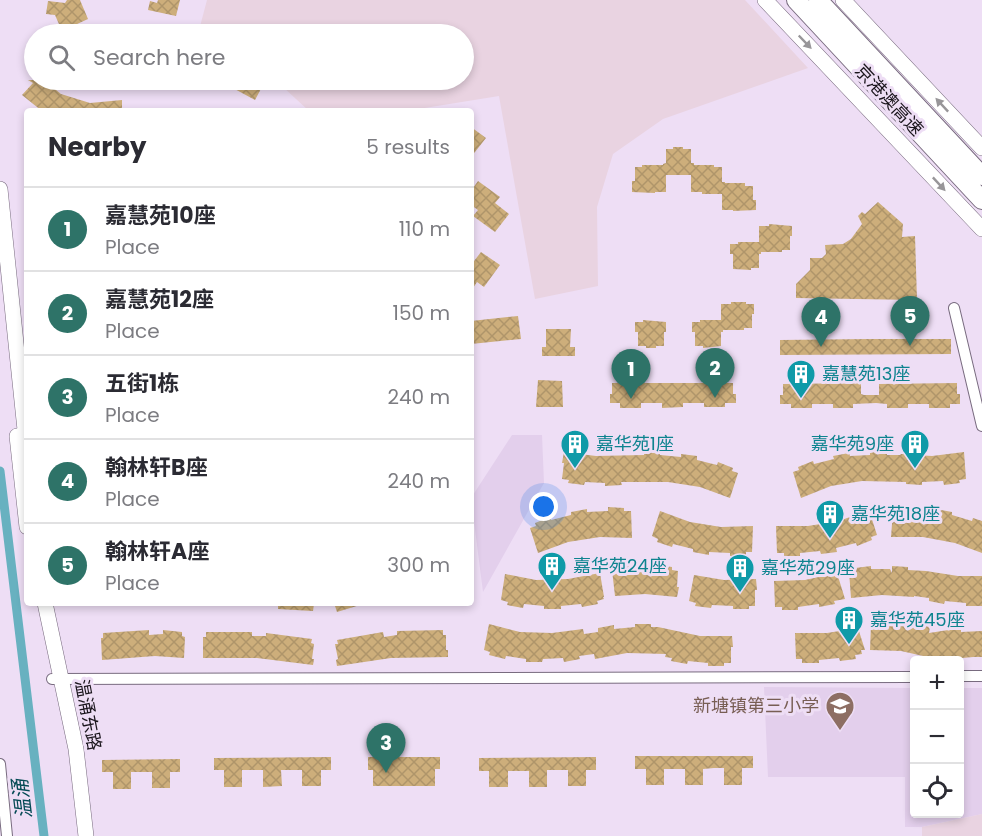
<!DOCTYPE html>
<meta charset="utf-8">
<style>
:root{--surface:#fff;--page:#f2f2f3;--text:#2b2b33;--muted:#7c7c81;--line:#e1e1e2;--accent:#2e7368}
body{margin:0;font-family:Poppins,"Noto Sans SC",sans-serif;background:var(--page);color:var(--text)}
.controls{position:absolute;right:18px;bottom:18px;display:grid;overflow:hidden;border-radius:6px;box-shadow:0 3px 9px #0003}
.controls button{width:54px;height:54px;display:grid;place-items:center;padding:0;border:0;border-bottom:2px solid var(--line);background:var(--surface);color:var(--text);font:30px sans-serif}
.you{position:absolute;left:544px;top:507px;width:21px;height:21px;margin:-15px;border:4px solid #fff;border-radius:50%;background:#1a73e8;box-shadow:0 0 0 9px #1a73e833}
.badge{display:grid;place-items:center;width:39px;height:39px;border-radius:50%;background:var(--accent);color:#fff;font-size:20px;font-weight:700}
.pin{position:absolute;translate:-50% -50px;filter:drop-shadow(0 2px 3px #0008)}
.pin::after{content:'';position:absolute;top:32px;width:21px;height:18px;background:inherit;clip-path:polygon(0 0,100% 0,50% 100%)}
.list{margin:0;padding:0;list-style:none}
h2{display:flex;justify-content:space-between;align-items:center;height:78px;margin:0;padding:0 24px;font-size:26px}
h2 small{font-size:20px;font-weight:400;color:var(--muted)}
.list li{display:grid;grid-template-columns:39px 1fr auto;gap:18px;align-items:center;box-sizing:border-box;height:84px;padding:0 24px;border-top:2px solid var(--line)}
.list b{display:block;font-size:22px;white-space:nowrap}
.list p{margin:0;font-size:20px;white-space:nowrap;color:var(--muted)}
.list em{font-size:20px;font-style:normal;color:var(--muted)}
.icon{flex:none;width:33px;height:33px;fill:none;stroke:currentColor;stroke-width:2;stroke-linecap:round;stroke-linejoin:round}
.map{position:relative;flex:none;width:982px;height:836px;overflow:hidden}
.search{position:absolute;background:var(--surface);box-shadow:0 3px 9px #0003;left:24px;top:24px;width:450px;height:66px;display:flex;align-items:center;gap:15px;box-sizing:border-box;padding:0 21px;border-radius:33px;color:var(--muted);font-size:22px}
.panel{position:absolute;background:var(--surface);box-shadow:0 3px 9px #0003;left:24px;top:108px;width:450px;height:498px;border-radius:6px}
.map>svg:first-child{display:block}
.built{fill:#e3cfec}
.industrial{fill:#e9d3e1}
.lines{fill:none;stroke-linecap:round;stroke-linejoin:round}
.canal{stroke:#68b1c0;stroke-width:9}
.building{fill:url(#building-cross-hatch)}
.street-casing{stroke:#786b7f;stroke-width:12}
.secondary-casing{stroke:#786b7f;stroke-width:16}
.highway-casing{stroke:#786b7f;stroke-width:20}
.street{stroke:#fff;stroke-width:10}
.secondary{stroke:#fff;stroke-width:15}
.highway{stroke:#fff;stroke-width:18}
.oneway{fill:#989699}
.labels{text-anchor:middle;stroke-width:6;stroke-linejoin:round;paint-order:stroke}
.street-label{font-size:18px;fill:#1a151c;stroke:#eedef5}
.culture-label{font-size:18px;fill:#0d838f;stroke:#eedef5;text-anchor:start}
.education-label{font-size:18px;fill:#785e54;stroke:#eedef5;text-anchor:end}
.water-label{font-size:20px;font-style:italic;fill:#054a55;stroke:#eedef5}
</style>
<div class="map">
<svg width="982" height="836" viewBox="0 0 982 836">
<defs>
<pattern id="building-cross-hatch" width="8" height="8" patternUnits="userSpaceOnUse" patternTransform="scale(1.5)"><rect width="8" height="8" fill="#cdae7b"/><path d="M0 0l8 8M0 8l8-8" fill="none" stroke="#af956a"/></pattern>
</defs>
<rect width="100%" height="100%" fill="#eedef5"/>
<path class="built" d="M 512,435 L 542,435 L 544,483 L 483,592 L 471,498 Z
M 764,687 L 914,688 L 914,814 L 960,814 L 960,688 L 982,688 L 982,814 L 922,827 L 905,827 L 905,777 L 768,777 Z"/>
<path class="industrial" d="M 207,0 L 745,0 L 808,68 L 663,119 L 613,154 L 597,207 L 598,286 L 535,299 L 499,96 L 406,111 L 309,111 L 283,87 L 268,80 L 464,80 L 464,34 L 198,34 Z
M 982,814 L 982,836 L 922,836 L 922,827 Z"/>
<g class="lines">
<path class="canal" d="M 0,471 L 44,836"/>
</g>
<path class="building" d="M 67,0 L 80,0 L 88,19 L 62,31 L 55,15 L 46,14 L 48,1 L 65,3 Z
M 158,0 L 180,0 L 176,16 L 148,10 L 150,1 L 157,3 Z
M 28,80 L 44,80 L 61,94 L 90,103 L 122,100 L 122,110 L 42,111 L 22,95 L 33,83 Z
M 218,80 L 253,80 L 263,85 L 255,100 Z
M 471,127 L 486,138 L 471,157 Z
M 673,147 L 683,147 L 683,149 L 691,149 L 691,163 L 694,163 L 694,165 L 714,165 L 714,167 L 722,167 L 722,182 L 725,182 L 725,183 L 745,183 L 745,186 L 753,186 L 753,200 L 756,200 L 756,210 L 733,211 L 733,210 L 722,210 L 722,194 L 702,194 L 702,192 L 691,192 L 691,175 L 666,175 L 666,192 L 655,192 L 655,193 L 632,192 L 632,181 L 635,181 L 635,167 L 642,167 L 642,165 L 663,165 L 663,164 L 666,163 L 666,149 L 673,149 Z
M 478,181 L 500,197 L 495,203 L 509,214 L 495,232 L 473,216 L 478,210 L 471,205 L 471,191 Z
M 878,202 L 903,224 L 902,237 L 915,236 L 917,300 L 796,298 L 796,284 L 810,270 L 810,258 L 822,258 L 826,254 L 825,245 L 843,244 L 851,239 L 862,224 L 858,216 L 862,212 L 865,214 Z
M 769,224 L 792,226 L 792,236 L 790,236 L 790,250 L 782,250 L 782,252 L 761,252 L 761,254 L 759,254 L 759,268 L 751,268 L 751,270 L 733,269 L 733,254 L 730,254 L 730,244 L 738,244 L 738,242 L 759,242 L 759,226 L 769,226 Z
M 481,252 L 500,265 L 484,287 L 477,282 L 471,291 L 471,265 Z
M 731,302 L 746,302 L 746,304 L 754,304 L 754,314 L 752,314 L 752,328 L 744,328 L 744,330 L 723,330 L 723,332 L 721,332 L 721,346 L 703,348 L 703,346 L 695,346 L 695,332 L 692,332 L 692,322 L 700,322 L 700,320 L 721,320 L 721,304 L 731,304 Z
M 518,316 L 521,339 L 471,344 L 471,321 Z
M 643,320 L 666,322 L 666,332 L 664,332 L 664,346 L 656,346 L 656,348 L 646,348 L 646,346 L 638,346 L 638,332 L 635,332 L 635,322 L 643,322 Z
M 546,329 L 571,329 L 570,347 L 575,347 L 575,356 L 542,356 L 542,347 L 546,347 Z
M 869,339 L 951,339 L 951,354 L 780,355 L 780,340 Z
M 538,380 L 562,381 L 563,407 L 536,407 Z
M 612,383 L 733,383 L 733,394 L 736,394 L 736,403 L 725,403 L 725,407 L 704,407 L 704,403 L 683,403 L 683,407 L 662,408 L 662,403 L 641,403 L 641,408 L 620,408 L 620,403 L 610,403 L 610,394 L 612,394 Z
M 861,383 L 861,394 L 864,395 L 879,395 L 879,384 L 957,383 L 957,394 L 960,394 L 960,404 L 950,404 L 950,408 L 929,408 L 929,404 L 908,404 L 908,408 L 887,408 L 887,404 L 876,403 L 853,404 L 853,408 L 833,408 L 833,404 L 812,404 L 812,408 L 791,408 L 791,404 L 780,404 L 780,395 L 783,395 L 783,384 Z
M 870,451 L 887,452 L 887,455 L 900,455 L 901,454 L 932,456 L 964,452 L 966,479 L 959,480 L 960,483 L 944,485 L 943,481 L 922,482 L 922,485 L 906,484 L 906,482 L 862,481 L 831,486 L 801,498 L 793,472 L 799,470 L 798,467 L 813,461 L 814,464 L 834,459 L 833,456 L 849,453 L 850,456 L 870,455 Z
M 564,452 L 596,456 L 644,455 L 644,452 L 660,452 L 660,455 L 681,457 L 681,454 L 697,456 L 697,460 L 717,465 L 718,462 L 733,468 L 732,471 L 738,473 L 730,498 L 700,487 L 668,482 L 621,482 L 622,485 L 605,486 L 605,483 L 585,482 L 584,485 L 568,483 L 569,480 L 562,479 L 564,463 L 562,463 Z
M 608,507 L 624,508 L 624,511 L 631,511 L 632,538 L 600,537 L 568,542 L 538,553 L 530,528 L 536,526 L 535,523 L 550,517 L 551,520 L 571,515 L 571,512 L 587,509 L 587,512 L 608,511 Z
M 915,507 L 915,511 L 936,512 L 936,509 L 952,512 L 952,515 L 972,521 L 973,518 L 982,521 L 982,553 L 955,543 L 923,537 L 891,537 L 893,511 L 899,511 L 899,508 Z
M 869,510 L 877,535 L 871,537 L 872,540 L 857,546 L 856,543 L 836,548 L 837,552 L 821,554 L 820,551 L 800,553 L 800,556 L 784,556 L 784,553 L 777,553 L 776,526 L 808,526 L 839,521 Z
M 660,511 L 690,522 L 721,527 L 753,526 L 752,552 L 746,552 L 746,556 L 730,556 L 730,553 L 709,552 L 709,555 L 693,552 L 693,549 L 673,544 L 672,547 L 657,542 L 658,539 L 652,536 Z
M 635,565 L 635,568 L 656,568 L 656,565 L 672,567 L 672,570 L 678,571 L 677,587 L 679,587 L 677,597 L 645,594 L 615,596 L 612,570 L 619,569 L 619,566 Z
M 871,566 L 871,569 L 890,569 L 892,573 L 892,566 L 908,567 L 908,570 L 926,571 L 958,576 L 982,576 L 982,606 L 966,606 L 966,603 L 945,601 L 944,604 L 929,601 L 929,598 L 914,596 L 914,597 L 882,595 L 851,598 L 849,571 L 855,571 L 855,568 Z
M 600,573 L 604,597 L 603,597 L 604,599 L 597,601 L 598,604 L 582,607 L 581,604 L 561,606 L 561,609 L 544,609 L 544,606 L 524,604 L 523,608 L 507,605 L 508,602 L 501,600 L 505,574 L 536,580 L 568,579 Z
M 837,573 L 845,599 L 834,601 L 835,604 L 819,607 L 819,604 L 798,607 L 798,610 L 782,610 L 782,607 L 775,607 L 774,581 L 805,580 Z
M 694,575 L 724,580 L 756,579 L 757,590 L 755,590 L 755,606 L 749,606 L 749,609 L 733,609 L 733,606 L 712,605 L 711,608 L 695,606 L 696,603 L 689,601 Z
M 278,603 L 311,603 L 314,604 L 313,611 L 278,609 Z
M 334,603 L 359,603 L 360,605 L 337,612 Z
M 877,621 L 893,621 L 893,624 L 914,627 L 915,624 L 930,627 L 929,633 L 961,628 L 961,632 L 982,631 L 982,657 L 973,657 L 941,660 L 901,651 L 870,650 L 871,624 L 877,624 Z
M 489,624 L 520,632 L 552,633 L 583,629 L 584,634 L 598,632 L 598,628 L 614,625 L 614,629 L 635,627 L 635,624 L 651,624 L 651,627 L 658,627 L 700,636 L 732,636 L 733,647 L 731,647 L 731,663 L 724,663 L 724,666 L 708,666 L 708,663 L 688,661 L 687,664 L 671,661 L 672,658 L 665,657 L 666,654 L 627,653 L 595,659 L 594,654 L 579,656 L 580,659 L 564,662 L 563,658 L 543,659 L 542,662 L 526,662 L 526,659 L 506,656 L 505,659 L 489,655 L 490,652 L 484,650 Z
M 858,628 L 865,650 L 861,650 L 862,654 L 855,655 L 856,659 L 840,661 L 839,658 L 819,660 L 819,663 L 802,663 L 802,659 L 796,659 L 795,633 L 827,633 Z
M 149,630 L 149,635 L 163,634 L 163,630 L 182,632 L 182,636 L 185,637 L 184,658 L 155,656 L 102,660 L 101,638 L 103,638 L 103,633 Z
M 443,630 L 443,635 L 446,635 L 446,650 L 448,650 L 448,657 L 391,658 L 337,666 L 336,660 L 338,659 L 335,644 L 338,644 L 337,640 L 383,632 L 384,637 L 397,635 L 397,631 Z
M 206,632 L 252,632 L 252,636 L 266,636 L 266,633 L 312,639 L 311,643 L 314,644 L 312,659 L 314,659 L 313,665 L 257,658 L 203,658 L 203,637 L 206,637 Z
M 635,756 L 753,756 L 753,768 L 742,768 L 742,785 L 724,785 L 724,768 L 714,768 L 703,769 L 703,785 L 685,785 L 685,769 L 664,769 L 664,785 L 646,785 L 646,769 L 635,769 Z
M 331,757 L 331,770 L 321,770 L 321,786 L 302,786 L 302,770 L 281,770 L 282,786 L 263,787 L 263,770 L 242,770 L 242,787 L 224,787 L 224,770 L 214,770 L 214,758 Z
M 368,757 L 440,757 L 440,769 L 435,769 L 435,786 L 373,786 L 373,770 L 368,770 Z
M 596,757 L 596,770 L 586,770 L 586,786 L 568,786 L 568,770 L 547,770 L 547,787 L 529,787 L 529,771 L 508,771 L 508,787 L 489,787 L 489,771 L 479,771 L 479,758 Z
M 180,759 L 180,772 L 170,772 L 170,788 L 152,788 L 152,772 L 131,772 L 131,789 L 113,789 L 113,772 L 102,772 L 102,760 Z"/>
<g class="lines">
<g class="street-casing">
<path id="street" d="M 954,308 L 982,426
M 960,676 L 982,676
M 52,679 L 914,677
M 0,764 L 7,836"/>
</g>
<g class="secondary-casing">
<path id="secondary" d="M 765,0 L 982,229
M 843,0 L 982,148
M 0,189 L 27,449
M 17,436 L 27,527
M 45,603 L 76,749 L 86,836"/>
</g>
<g class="highway-casing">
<path id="highway" d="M 796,0 L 982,200
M 818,0 L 982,176"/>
</g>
<use href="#street" class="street"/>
<use href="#secondary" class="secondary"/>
<use href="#highway" class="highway"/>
</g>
<defs><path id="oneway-solid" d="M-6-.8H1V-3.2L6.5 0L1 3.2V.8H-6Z" transform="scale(1.5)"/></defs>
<g class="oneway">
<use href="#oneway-solid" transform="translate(805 42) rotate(46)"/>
<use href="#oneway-solid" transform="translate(942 105) rotate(-133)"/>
<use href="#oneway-solid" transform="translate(939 184) rotate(47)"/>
</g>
<defs>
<g id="building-pin" transform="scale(1.5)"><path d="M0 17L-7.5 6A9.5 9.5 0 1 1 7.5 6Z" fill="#0f9aa8" stroke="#eedef5"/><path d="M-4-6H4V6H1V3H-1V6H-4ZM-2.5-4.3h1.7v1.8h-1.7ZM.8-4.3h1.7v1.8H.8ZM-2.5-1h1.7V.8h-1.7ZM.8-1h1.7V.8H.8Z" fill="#fff"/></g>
<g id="school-pin" transform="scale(1.5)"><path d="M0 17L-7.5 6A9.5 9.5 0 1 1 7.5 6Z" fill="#8d6e63" stroke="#eedef5"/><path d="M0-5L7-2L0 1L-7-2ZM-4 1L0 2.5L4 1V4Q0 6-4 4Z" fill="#fff"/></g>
</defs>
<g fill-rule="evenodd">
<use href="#building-pin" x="801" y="374"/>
<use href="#building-pin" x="575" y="444"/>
<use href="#building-pin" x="915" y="444"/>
<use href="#building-pin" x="830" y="514"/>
<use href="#building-pin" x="552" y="566"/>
<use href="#building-pin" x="740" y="568"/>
<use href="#building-pin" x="849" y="620"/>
<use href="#school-pin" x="840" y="706"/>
</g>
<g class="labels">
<g class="street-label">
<text transform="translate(889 100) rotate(47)" y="6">京港澳高速</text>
<text transform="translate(88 715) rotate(79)" y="6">温涌东路</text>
</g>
<g class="culture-label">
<text x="822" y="380">嘉慧苑13座</text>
<text x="596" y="450">嘉华苑1座</text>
<text x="894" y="450" text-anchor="end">嘉华苑9座</text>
<text x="851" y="520">嘉华苑18座</text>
<text x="573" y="572">嘉华苑24座</text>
<text x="761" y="574">嘉华苑29座</text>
<text x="870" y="626">嘉华苑45座</text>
</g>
<g class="education-label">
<text x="819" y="712">新塘镇第三小学</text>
</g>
<g class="water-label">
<text transform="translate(22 799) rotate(-97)" y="7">温涌</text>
</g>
</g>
</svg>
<div class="controls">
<button>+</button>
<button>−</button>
<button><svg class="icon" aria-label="locate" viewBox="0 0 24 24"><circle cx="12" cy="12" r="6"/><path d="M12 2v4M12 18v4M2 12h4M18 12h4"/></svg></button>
</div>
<div class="you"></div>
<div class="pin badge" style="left:631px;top:399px">1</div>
<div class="pin badge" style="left:715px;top:398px">2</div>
<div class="pin badge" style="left:386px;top:773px">3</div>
<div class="pin badge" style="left:821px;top:347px">4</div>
<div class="pin badge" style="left:910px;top:346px">5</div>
<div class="search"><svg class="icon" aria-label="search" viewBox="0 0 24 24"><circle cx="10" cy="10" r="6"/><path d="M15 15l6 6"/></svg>Search here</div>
<section class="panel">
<h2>Nearby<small>5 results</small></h2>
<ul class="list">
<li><span class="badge">1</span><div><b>嘉慧苑10座</b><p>Place</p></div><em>110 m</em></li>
<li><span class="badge">2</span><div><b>嘉慧苑12座</b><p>Place</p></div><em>150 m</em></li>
<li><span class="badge">3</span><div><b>五街1栋</b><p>Place</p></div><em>240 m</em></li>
<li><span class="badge">4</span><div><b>翰林轩B座</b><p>Place</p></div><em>240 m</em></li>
<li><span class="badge">5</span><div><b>翰林轩A座</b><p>Place</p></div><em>300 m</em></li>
</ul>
</section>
</div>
